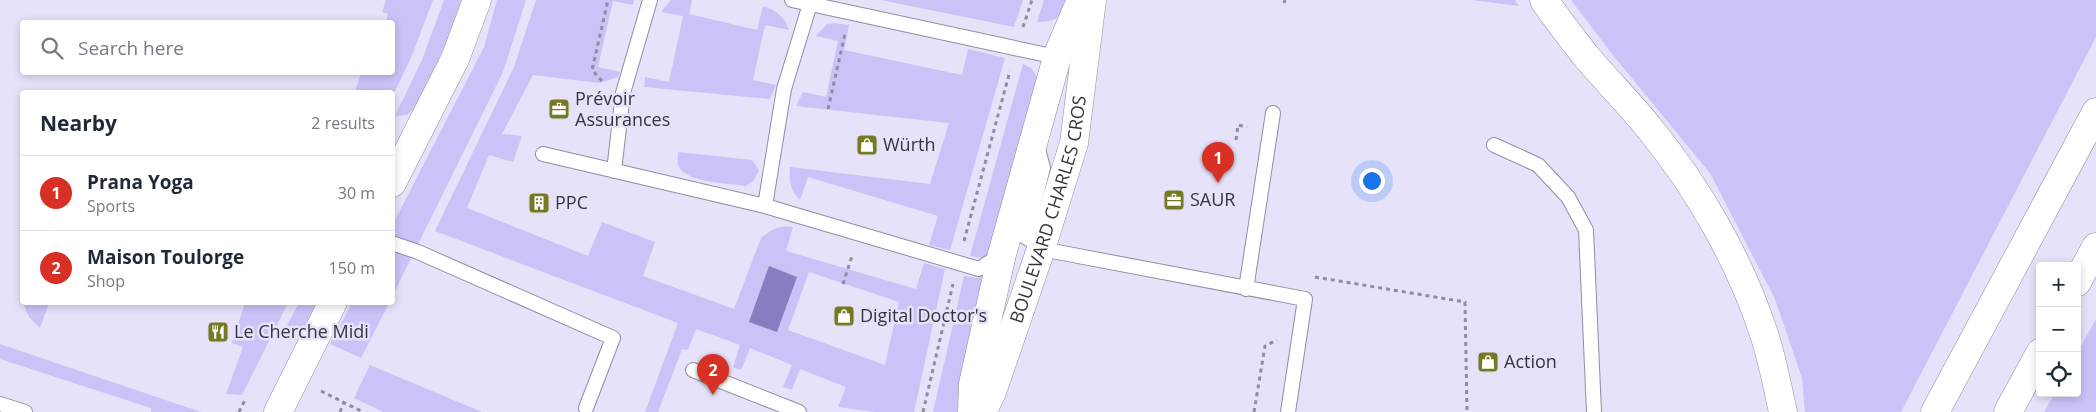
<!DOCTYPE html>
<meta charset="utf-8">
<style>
:root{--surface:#fff;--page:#f6f6f7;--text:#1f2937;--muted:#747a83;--line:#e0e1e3;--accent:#d93025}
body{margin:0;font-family:"Open Sans",sans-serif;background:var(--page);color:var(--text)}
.controls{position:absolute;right:15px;bottom:15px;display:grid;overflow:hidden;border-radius:5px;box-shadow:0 2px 8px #0003}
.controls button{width:45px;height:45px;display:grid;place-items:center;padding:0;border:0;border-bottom:1px solid var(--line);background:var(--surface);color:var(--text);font:25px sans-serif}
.you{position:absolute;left:1371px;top:180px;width:18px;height:18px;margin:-12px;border:4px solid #fff;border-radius:50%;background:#1a73e8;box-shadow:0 0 0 8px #1a73e833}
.badge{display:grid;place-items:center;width:32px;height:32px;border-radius:50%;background:var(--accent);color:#fff;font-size:16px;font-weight:700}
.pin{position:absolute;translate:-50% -41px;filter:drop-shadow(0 1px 2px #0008)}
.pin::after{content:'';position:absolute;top:26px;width:18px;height:15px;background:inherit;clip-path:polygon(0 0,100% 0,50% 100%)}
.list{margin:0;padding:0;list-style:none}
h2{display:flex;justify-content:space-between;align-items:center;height:65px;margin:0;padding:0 20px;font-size:21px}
h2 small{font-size:16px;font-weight:400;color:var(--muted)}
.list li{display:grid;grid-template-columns:32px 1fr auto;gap:15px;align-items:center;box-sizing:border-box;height:75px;padding:0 20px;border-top:1px solid var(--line)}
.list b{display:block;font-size:19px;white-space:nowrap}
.list p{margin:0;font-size:16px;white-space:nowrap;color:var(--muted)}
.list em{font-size:16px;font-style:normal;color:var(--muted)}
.icon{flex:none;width:28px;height:28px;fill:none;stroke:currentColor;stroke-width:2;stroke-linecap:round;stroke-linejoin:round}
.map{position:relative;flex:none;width:2096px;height:412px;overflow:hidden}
.search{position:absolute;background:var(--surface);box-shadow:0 2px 8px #0003;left:20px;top:20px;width:375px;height:55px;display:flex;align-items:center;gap:12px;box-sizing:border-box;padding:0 18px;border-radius:5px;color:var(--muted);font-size:19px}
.panel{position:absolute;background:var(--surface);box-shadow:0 2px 8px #0003;left:20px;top:90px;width:375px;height:215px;border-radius:5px}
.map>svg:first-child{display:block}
.green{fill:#cbc2f8;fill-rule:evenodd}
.water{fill:#8a7cc0}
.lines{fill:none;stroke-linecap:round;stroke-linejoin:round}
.lane-casing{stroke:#908da3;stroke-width:16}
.street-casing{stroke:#908da3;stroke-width:29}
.secondary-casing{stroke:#908da3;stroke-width:29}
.highway-casing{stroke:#908da3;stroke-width:29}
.path{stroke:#8f8d9e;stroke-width:3;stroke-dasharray:4 4;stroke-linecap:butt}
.lane{stroke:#fff;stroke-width:14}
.street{stroke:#fff;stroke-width:28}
.secondary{stroke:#fff;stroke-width:28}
.highway{stroke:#fff;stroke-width:28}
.labels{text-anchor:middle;stroke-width:5;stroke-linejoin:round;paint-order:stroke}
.poi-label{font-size:18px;fill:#36353e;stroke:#e5e2fa;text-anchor:start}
.street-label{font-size:18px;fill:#36353e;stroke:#e5e2fa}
</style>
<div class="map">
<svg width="2096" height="412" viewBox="0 0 2096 412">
<rect width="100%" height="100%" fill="#e5e2fa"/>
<path class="green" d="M 386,0 L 433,0 L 411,58 L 393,95 L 392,92 L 355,92 L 361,73 L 392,72 L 392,22 L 386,22 L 388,14 L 382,12 Z
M 444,0 L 461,0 L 450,34 L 417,106 L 407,115 L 395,116 L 422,60 Z
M 497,0 L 526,0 L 503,72 L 393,295 L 393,224 L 484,47 Z
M 536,0 L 634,0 L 633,5 L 613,1 L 598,67 L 620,72 L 618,77 L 599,83 L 533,75 L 502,134 L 522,136 L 513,162 L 489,155 L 467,208 L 588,256 L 602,222 L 655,242 L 643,276 L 734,309 L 761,238 C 772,229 779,225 793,227 L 786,251 L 916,289 L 924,263 L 945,269 L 914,412 L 874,412 L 838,407 L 846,387 L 800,369 L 792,390 L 783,387 L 792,365 L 750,348 L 741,370 L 733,367 L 740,345 L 696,329 L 688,350 L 682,349 L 658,412 L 645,412 L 678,323 L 435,231 L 514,67 ZM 809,272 L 899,302 L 885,365 L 788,330 Z
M 671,0 L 692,0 L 689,14 L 757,30 L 763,6 C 776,10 785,17 789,30 L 765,25 L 753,80 L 776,85 L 770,99 L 644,87 L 645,77 L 669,82 L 683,16 L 661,12 Z
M 881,0 L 1023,0 L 1014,27 Z
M 1044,0 L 1067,0 L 1062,16 L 1050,21 L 1037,22 Z
M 1472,0 L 1515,0 L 1519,6 Z
M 1571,0 L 2096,0 L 2096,37 L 1901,412 L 1805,412 L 1802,378 L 1775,299 L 1710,173 L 1612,54 Z
M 834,23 L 849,25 L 844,50 L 962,75 L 968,49 L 1005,58 L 950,250 L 929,245 L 938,216 L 808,177 L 800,200 C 790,190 789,181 790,167 L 930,184 L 949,123 L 796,106 L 803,92 L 826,97 L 838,41 L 816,36 L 827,24 Z
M 1023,64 L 1031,68 L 1041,83 L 996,248 L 983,258 L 970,256 Z
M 678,152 L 752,160 L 759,170 L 754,180 L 746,186 C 730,183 682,183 678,164 C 677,160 678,155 678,152 Z
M 964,276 L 977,278 L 988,276 L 957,412 L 933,412 Z
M 20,297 L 22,298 L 22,302 L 42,304 L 42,303 L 49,303 L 40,328 L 29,317 Z
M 245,303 L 288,303 L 242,395 L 226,394 L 243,347 L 232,343 Z
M 299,303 L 316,303 L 301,333 L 287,325 Z
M 352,303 L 389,303 L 361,358 L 330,344 Z
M 2096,319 L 2096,412 L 2044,412 L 2055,393 L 2077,393 L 2077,353 Z
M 0,344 L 201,412 L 151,412 L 151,408 L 0,359 Z
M 370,365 L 482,412 L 383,412 L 354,398 Z"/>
<path class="water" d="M 769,266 L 797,277 L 777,332 L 749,322 Z"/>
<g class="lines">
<g class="lane-casing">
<path id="lane" d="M 792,0 L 1047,55 L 1058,54
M 810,4 L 784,89 L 765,206 L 979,269 L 1002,254
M 1037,145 L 1043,168 L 1025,237 L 1052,251 L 1305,299 L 1288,412
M 1494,145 L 1538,165 L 1568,197 L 1586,230 L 1594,412
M 543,154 L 765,206
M 614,171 L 623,93 L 650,0
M 392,243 L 418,252 L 613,338 L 586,408
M 1246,289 L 1273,113
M 693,370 L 799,412
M 0,404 L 25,412"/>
</g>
<g class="street-casing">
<path id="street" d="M 392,183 L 455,59 L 477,0
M 278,412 L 333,302"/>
</g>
<g class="secondary-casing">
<g id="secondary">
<path d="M 972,412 L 973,384 L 1002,254 L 1058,54 L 1081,0"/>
<path id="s1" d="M 982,412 L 992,392 L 1042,246 L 1074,143 L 1092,0"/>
</g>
</g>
<g class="highway-casing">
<path id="highway" d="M 1544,0 C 1557,19 1571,37 1585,55 C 1606,80 1630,104 1650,129 C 1698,188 1739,259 1763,331 C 1772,357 1777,385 1783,412
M 2077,282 L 2096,247
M 1935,412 L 2096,112
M 2008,412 L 2040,353"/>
</g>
<path class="path" d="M 1284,3 L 1285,0
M 1023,27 L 1032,0
M 602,81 L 592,70 L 608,0
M 828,109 L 845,34
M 1236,140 L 1238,125 L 1247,127
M 964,241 L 1010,71
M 1315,277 L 1465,302 L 1467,412
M 843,284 L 852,256
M 321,391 L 363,412
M 239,412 L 246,398
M 340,412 L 344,402
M 923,412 L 953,284
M 1254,412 L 1265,346 L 1277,340"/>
<use href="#lane" class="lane"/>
<use href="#street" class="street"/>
<use href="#secondary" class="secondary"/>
<use href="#highway" class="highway"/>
</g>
<defs>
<g id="office-square" transform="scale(1.125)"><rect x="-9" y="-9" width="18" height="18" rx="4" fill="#757922" stroke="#e5e2fa"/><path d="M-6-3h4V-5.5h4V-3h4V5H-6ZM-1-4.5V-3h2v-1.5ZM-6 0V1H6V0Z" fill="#fff"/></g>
<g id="shop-square" transform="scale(1.125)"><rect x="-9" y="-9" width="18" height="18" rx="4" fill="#757922" stroke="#e5e2fa"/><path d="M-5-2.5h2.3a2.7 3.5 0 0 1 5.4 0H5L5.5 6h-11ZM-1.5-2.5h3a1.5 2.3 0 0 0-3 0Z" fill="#fff"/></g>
<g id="building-square" transform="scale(1.125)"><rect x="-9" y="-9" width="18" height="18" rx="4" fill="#757922" stroke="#e5e2fa"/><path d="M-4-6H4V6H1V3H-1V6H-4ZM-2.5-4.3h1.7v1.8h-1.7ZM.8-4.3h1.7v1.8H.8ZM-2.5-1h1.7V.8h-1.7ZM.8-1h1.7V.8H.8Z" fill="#fff"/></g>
<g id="restaurant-square" transform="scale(1.125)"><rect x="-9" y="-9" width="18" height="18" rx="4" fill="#757922" stroke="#e5e2fa"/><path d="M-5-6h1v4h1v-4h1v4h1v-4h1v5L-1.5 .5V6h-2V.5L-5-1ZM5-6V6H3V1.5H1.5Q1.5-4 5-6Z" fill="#fff"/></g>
</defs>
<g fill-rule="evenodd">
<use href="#office-square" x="559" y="109"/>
<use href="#shop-square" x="867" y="145"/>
<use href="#office-square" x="1174" y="200"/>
<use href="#building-square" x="539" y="203"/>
<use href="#shop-square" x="844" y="316"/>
<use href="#restaurant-square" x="218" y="332"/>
<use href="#shop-square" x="1488" y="362"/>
</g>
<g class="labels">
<g class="poi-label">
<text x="575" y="105">Prévoir<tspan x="575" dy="21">Assurances</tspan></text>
<text x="883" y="151">Würth</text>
<text x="1190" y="206">SAUR</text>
<text x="555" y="209">PPC</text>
<text x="860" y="322">Digital Doctor's</text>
<text x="234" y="338">Le Cherche Midi</text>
<text x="1504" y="368">Action</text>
</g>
<g class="street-label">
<text dy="6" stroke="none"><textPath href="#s1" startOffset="214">BOULEVARD CHARLES CROS</textPath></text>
</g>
</g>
</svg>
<div class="controls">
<button>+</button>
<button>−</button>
<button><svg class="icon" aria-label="locate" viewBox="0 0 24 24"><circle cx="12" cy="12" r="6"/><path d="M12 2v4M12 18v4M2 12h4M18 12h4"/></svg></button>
</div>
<div class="you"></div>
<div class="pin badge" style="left:1218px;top:183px">1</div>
<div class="pin badge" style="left:713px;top:395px">2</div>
<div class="search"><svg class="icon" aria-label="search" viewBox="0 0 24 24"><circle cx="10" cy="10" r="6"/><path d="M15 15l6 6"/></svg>Search here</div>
<section class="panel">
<h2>Nearby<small>2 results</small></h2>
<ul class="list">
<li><span class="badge">1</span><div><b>Prana Yoga</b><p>Sports</p></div><em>30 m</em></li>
<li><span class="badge">2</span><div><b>Maison Toulorge</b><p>Shop</p></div><em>150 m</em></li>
</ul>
</section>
</div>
